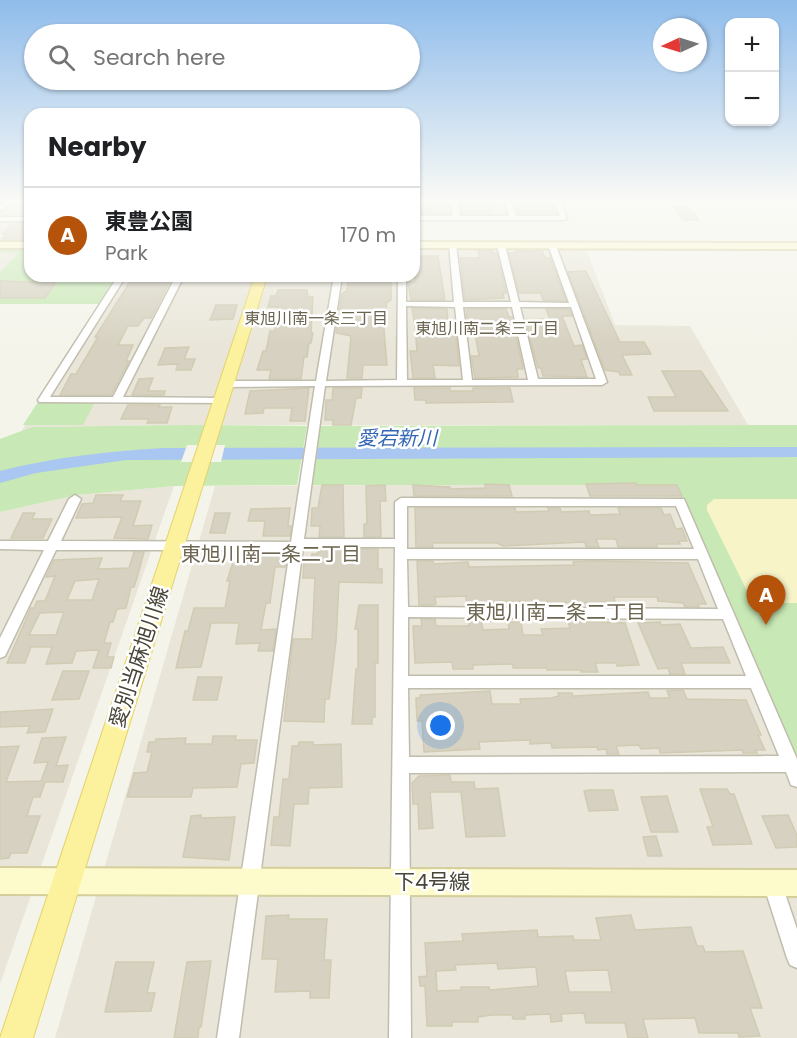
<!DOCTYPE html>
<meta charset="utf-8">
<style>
:root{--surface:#fff;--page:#f6f6f6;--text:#202124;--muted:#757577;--line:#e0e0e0;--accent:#b45309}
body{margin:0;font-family:Poppins,"Noto Sans JP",sans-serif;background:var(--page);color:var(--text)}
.controls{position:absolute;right:18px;top:18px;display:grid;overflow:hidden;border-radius:12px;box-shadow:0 2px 4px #0004}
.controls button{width:54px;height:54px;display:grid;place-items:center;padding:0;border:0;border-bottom:2px solid var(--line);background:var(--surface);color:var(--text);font:30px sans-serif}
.compass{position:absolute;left:653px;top:18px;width:54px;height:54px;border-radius:50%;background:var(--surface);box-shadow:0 2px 4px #0004;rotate:266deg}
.you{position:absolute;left:441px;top:726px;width:21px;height:21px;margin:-15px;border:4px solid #fff;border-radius:50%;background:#1a73e8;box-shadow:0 0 0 9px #1a73e833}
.badge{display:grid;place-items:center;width:39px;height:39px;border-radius:50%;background:var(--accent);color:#fff;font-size:20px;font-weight:700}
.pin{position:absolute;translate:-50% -50px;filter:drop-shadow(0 2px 3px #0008)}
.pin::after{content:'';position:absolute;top:32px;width:21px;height:18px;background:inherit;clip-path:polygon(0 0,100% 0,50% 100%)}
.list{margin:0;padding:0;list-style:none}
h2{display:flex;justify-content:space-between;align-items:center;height:78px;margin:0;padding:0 24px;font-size:26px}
h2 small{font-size:20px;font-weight:400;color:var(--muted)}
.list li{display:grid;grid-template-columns:39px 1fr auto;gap:18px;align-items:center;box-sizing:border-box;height:96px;padding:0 24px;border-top:2px solid var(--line)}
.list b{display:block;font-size:22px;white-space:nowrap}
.list p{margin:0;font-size:20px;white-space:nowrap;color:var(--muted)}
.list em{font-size:20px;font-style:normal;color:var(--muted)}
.icon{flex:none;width:33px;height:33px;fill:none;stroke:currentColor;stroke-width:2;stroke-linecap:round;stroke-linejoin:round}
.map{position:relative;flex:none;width:797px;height:1038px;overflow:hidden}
.search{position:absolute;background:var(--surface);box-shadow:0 2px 4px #0004;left:24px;top:24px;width:396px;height:66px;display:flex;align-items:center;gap:15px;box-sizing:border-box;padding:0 21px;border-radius:33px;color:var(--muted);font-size:22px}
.panel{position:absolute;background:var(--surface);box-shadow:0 2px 4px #0004;left:24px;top:108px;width:396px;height:174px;border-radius:18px}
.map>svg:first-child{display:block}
.residential{fill:#e9e6d9}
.green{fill:#c8e8b5}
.sand{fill:#f7f5c8}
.water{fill:#a9c7f0}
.pier{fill:#f5f4eb}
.building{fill:#d6d1c0;stroke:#d1cbb3;stroke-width:1.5;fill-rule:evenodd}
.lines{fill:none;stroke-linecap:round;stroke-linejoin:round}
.street-casing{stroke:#c0bdad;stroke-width:3}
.secondary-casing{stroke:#d4ce9b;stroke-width:4}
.primary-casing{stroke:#e2d36c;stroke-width:2}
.street{fill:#fff;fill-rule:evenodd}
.secondary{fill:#fdfacc;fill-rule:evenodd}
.primary{fill:#fcf19d;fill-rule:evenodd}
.labels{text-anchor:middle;stroke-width:5;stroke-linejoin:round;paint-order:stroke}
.far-neighbourhood-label{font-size:16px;fill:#6c6550;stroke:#fff}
.water-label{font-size:20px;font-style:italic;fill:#3367b4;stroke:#fff}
.neighbourhood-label{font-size:20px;fill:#6c6550;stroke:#fff}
.near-street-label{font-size:21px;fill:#494538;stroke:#fff}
</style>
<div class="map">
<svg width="797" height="1038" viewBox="0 0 797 1038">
<rect width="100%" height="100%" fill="#f5f4eb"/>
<path class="residential" d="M 0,200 L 30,200 L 30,276 L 414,276 L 414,243 L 584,243 L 615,325 L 690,326 L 748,425 L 185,425 L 32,427 L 21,432 L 101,304 L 0,304 Z
M 414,200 L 562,200 L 570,221 L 414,220 Z
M 797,483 L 797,1038 L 55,1038 L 215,486 Z
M 174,486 L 0,984 L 0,512 L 77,495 Z"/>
<path class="green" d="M 0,246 L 30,246 L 30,276 L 119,276 L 101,304 L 0,304 L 0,298 L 14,298 L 54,287 L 57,282 L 0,282 L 0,272 L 18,253 L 0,252 Z
M 38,402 L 95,402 L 83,425 L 23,425 Z
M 185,425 L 307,426 L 297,485 L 174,486 L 77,495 L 0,512 L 0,439 L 32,427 Z
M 797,425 L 797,765 L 675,485 L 310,485 L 316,426 Z"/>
<path class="sand" d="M 714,499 L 797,499 L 797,603 L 753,603 L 707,510 L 707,505 Z"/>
<path class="water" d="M 797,447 L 797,457 L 126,460 L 36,473 L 0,483 L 0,471 C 56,457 108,451 165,448 Z"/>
<path class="pier" d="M 187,445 L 225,445 L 221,462 L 181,462 Z"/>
<path class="building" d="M 439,200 L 440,204 L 449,204 L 450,214 L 414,213 L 414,201 Z
M 466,200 L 488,200 L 493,214 L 462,214 L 460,204 L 467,203 Z
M 549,201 L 557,214 L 518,214 L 513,202 Z
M 673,207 L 689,207 L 699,220 L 683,220 Z
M 13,223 L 30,223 L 30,234 L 22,239 L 2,239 L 7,234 L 3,234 Z
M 492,250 L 493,253 L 497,253 L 506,293 L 503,293 L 504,298 L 465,300 L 460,258 L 480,258 L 478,251 Z
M 515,251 L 542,251 L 545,258 L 550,258 L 566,301 L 543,300 L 541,293 L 519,293 L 509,253 L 514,253 Z
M 414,256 L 438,256 L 445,300 L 411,300 L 408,282 L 415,282 Z
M 586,271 L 620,342 L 644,342 L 651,354 L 622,355 L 632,375 L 620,375 L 619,372 L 605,370 L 568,272 Z
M 351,276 L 391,276 L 391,300 L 386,303 L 387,311 L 385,318 L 383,318 L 387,365 L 363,365 L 362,378 L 347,378 L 351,336 L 336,333 L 342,294 L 347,291 L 348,278 Z
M 133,277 L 161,277 L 159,281 L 170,281 L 151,318 L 144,318 L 138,326 L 128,326 L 118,345 L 133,345 L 126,361 L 129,361 L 111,395 L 60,395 L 71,374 L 76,374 L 98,337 L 95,337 Z
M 0,281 L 27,282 L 56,282 L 45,298 L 0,298 Z
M 278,290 L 307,290 L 308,297 L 313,297 L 311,333 L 313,333 L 311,343 L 309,343 L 307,357 L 304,357 L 301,379 L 269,379 L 271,370 L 257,370 L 263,351 L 266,351 L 270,331 L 275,331 L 278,307 L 268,307 L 271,296 L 276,296 Z
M 216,305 L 237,305 L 233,319 L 210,320 Z
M 412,308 L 447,309 L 449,336 L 456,336 L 459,366 L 433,365 L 435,378 L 413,378 L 410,351 L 417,351 L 416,338 L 417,338 Z
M 466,309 L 506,309 L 509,317 L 512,317 L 523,369 L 517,369 L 518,377 L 475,378 L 471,356 L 479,356 L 474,328 L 468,328 Z
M 546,309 L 569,309 L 572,316 L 562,316 L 574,346 L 582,345 L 587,359 L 581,360 L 587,377 L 543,376 L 541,368 L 538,368 L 525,320 L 550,319 Z
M 189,347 L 184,359 L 195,359 L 191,370 L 176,370 L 178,364 L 158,365 L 165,348 Z
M 662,371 L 701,371 L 728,411 L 654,411 L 648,397 L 676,397 Z
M 153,378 L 148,391 L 165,391 L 164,395 L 132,395 L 139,379 Z
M 309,388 L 305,421 L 290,421 L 292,408 L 264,408 L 263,413 L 245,414 L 250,391 Z
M 333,388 L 362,388 L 361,398 L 356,398 L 351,425 L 333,425 L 333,420 L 325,420 L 326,400 L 332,400 Z
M 414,388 L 450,388 L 450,391 L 473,391 L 473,388 L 510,388 L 513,402 L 426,403 L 426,400 L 415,400 Z
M 128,405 L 160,405 L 159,407 L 172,407 L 167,423 L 147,423 L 149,419 L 121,419 Z
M 636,483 L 637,485 L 677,485 L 682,496 L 590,496 L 586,484 Z
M 485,484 L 509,485 L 512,496 L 414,496 L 413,485 L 450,487 L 450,489 L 485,488 Z
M 322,485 L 343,485 L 344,537 L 319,537 L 320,526 L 311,526 L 312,508 L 318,508 Z
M 385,485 L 386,501 L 380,501 L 381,537 L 364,537 L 364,524 L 367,524 L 366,486 Z
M 96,495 L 123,495 L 120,501 L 141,501 L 133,526 L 152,525 L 148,539 L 114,538 L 122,517 L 76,518 L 82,504 L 93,503 Z
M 290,508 L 288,526 L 291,526 L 290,536 L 263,536 L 265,521 L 248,521 L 251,509 Z
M 415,508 L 515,508 L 516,512 L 549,511 L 548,508 L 560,508 L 561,512 L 589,511 L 590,515 L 620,514 L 618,508 L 661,508 L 664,515 L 670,514 L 676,529 L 682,528 L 687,541 L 679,541 L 680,544 L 656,544 L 657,547 L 618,547 L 616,539 L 596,539 L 599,547 L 586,547 L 585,542 L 503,546 L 497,543 L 432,543 L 433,547 L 416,547 Z
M 23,513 L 35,513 L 32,519 L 52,519 L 43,538 L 11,538 Z
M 215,513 L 230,513 L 225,533 L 210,533 Z
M 319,549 L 378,549 L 378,569 L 382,569 L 382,583 L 339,582 L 336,641 L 330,692 L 329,699 L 325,699 L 324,722 L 284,721 L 293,639 L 312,639 L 315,578 L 303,578 L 304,563 L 311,563 L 312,554 L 317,554 Z
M 134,552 L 144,552 L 137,578 L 134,587 L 131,587 L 126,608 L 117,609 L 113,622 L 110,622 L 104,643 L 111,643 L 107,657 L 114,657 L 111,668 L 93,668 L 99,650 L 76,651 L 72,663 L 46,664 L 52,647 L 31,647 L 25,663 L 7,663 L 31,608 L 34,608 L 37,601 L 45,601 L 55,576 L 46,577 L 54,560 L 102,558 L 98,569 L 129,568 ZM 99,579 L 92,600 L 67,600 L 75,581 ZM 64,612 L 56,635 L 29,635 L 40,613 Z
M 287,555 L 285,567 L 275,567 L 270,603 L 266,603 L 261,630 L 276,629 L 273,651 L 258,651 L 260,643 L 236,644 L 239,623 L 211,623 L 201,667 L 176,668 L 185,631 L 188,631 L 194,608 L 225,608 L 230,581 L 227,581 L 235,556 Z
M 417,561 L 433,561 L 434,564 L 468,562 L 469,567 L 574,565 L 573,562 L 591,561 L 688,563 L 706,604 L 698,604 L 699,607 L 685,607 L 683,603 L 658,601 L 657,597 L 614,597 L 615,601 L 585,603 L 502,601 L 503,605 L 467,605 L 466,596 L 435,597 L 436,604 L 433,605 L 419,605 Z
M 359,605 L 378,605 L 378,663 L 375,663 L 375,717 L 372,717 L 372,724 L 352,724 L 356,669 L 358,669 L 358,629 L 355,629 Z
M 421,619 L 435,619 L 436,626 L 469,626 L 468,620 L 481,620 L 483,630 L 509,629 L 508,622 L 521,622 L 523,635 L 543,635 L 541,629 L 570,628 L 568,621 L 625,623 L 639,665 L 617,666 L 616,663 L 595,663 L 598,672 L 581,672 L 581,670 L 547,670 L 547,668 L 513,668 L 513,664 L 473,665 L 473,669 L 453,669 L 452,662 L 415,663 L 413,626 L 422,626 Z
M 660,622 L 661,625 L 680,624 L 691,648 L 723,647 L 730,663 L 681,663 L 685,674 L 670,674 L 668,668 L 658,669 L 638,623 Z
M 63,671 L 89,671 L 79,699 L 52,700 Z
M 198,677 L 222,677 L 217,700 L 193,700 Z
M 683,690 L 687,699 L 746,700 L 761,735 L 758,735 L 765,750 L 755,750 L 757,753 L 743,753 L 742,750 L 660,753 L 659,748 L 641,749 L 639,745 L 616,746 L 619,754 L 607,754 L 606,749 L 598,750 L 597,747 L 552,748 L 551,743 L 530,744 L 530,740 L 479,742 L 480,749 L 424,752 L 422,721 L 417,721 L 416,698 L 420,698 L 420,695 L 490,691 L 492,704 L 521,704 L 520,699 L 551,698 L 559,696 L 558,693 L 572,693 L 573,696 L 648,692 L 650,698 L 670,698 L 667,691 Z
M 53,709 L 45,732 L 27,733 L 30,726 L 0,727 L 0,712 Z
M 213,736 L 236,736 L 235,740 L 257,740 L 254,763 L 241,764 L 237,787 L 193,788 L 191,797 L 127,797 L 134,773 L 147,772 L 152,752 L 147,752 L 149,742 L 155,742 L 156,739 L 186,738 L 185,744 L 212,744 Z
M 66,737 L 56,766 L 68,765 L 63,782 L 45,782 L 40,797 L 33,797 L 27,816 L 40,816 L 27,853 L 11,853 L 9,858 L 0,859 L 0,747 L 19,746 L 6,782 L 41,781 L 48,762 L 34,763 L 42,738 Z
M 299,742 L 313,742 L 313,745 L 341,744 L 342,787 L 309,788 L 308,804 L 294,804 L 290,846 L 271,845 L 274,817 L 279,817 L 283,779 L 289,779 L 292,746 L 298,746 Z
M 450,775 L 451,782 L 474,782 L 475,789 L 498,788 L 505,836 L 466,837 L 461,792 L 430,792 L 433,828 L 419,829 L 418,804 L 413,804 L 412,783 L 419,776 Z
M 700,789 L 727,789 L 730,794 L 734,794 L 752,844 L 713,845 L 707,827 L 713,827 Z
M 589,790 L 613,790 L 618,810 L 589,811 L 584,791 Z
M 667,796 L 678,832 L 651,832 L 641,797 Z
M 201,815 L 201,818 L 235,817 L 229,860 L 183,857 L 191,816 Z
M 788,815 L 797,835 L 797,847 L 776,848 L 762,816 Z
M 656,836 L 662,856 L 648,856 L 643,837 Z
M 289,915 L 288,919 L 327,919 L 324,960 L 331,960 L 329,998 L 310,998 L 310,991 L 275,992 L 278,959 L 262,959 L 266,916 Z
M 631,915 L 635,930 L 691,927 L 697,946 L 703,946 L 705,952 L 743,951 L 762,1008 L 750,1008 L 760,1036 L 739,1037 L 738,1033 L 699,1033 L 695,1018 L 643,1019 L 648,1038 L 628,1038 L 625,1023 L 586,1023 L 584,1013 L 561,1014 L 562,1021 L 551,1022 L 550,1014 L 525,1015 L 525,1019 L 513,1019 L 512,1015 L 492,1015 L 478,1017 L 478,1022 L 452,1022 L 452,1026 L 427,1026 L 425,986 L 420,986 L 419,977 L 427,976 L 425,943 L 463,941 L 462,934 L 537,930 L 538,937 L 573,936 L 574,940 L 601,940 L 596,918 ZM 497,963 L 498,969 L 536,967 L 538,986 L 490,990 L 489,987 L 461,987 L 461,990 L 437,991 L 436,971 L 456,970 L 455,965 ZM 608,970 L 612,992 L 569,992 L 565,971 Z
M 211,961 L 201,1027 L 199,1027 L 198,1038 L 174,1038 L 187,962 Z
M 116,962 L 154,962 L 147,993 L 155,993 L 151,1011 L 105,1012 Z"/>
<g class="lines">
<g class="street-casing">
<path id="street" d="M 6,200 L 13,200 L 0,211 L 0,206 Z
M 451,200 L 457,200 L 460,216 L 509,216 L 504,200 L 510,200 L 516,216 L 560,216 L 554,200 L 560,200 L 567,218 L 564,220 L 414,220 L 414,216 L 453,216 Z
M 0,217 L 30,217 L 30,221 L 0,221 Z
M 449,243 L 456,245 L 463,302 L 511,302 L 497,245 L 501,243 L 505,245 L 519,302 L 569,303 L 548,245 L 555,243 L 607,382 L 602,385 L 325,386 L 304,539 L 395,539 L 395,502 L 401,498 L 684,499 L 797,759 L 797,787 L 791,785 L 786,772 L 409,773 L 411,1038 L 389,1038 L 395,547 L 303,547 L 239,1038 L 217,1038 L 290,550 L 56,550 L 5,656 L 0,658 L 0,638 L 44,550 L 0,549 L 0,541 L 48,541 L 69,499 L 75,495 L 81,499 L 61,541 L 291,542 L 315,386 L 226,387 L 221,384 L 226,381 L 316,381 L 334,276 L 342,276 L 326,381 L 397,380 L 398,276 L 406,276 L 406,302 L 454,302 ZM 406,306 L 455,307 L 463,380 L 407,380 ZM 463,307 L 512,307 L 528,380 L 472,380 ZM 520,307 L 571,307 L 596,379 L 538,379 ZM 407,506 L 676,506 L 694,549 L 407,549 ZM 407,559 L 698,559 L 718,609 L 408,607 ZM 408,617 L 723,619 L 746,676 L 408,676 ZM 408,688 L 751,688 L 779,756 L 409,757 Z
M 118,276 L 126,276 L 50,397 L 113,397 L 176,276 L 184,276 L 123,397 L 221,398 L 226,401 L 225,403 L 39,402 L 38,400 Z
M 772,874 L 779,876 L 797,929 L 797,968 L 790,965 L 787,958 L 763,883 L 765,876 Z"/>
</g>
<g class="secondary-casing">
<path id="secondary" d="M 0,242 L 30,242 L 30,248 L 0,248 Z
M 414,242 L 797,243 L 797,249 L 414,248 Z
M 0,868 L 797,870 L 797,896 L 0,894 Z"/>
</g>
<g class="primary-casing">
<path id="primary" d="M 255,276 L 267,276 L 33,1038 L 0,1038 Z"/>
</g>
<use href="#street" class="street"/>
<use href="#secondary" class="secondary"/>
<use href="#primary" class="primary"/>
</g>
<linearGradient id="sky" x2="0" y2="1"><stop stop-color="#8fbceb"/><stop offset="0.58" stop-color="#fafaf6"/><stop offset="1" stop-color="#fafaf6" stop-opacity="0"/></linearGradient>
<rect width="797" height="346" fill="url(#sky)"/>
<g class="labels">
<g class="far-neighbourhood-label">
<text x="316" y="324">東旭川南一条三丁目</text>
<text x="487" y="334">東旭川南二条三丁目</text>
</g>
<g class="water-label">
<text x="397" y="445">愛宕新川</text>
</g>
<g class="neighbourhood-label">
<text x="271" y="561">東旭川南一条二丁目</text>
<text x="556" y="619">東旭川南二条二丁目</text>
</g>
<g class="near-street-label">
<text transform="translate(139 657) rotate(-72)" y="7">愛別当麻旭川線</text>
<text x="432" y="889">下4号線</text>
</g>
</g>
</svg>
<div class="controls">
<button>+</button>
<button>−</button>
</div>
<svg class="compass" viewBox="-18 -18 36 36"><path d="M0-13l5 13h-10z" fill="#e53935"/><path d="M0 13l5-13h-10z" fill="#757577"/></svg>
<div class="you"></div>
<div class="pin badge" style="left:766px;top:625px">A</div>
<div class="search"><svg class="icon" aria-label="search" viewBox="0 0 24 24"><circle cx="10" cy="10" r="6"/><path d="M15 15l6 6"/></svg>Search here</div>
<section class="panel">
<h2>Nearby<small></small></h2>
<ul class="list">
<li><span class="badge">A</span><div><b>東豊公園</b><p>Park</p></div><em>170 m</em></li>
</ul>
</section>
</div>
